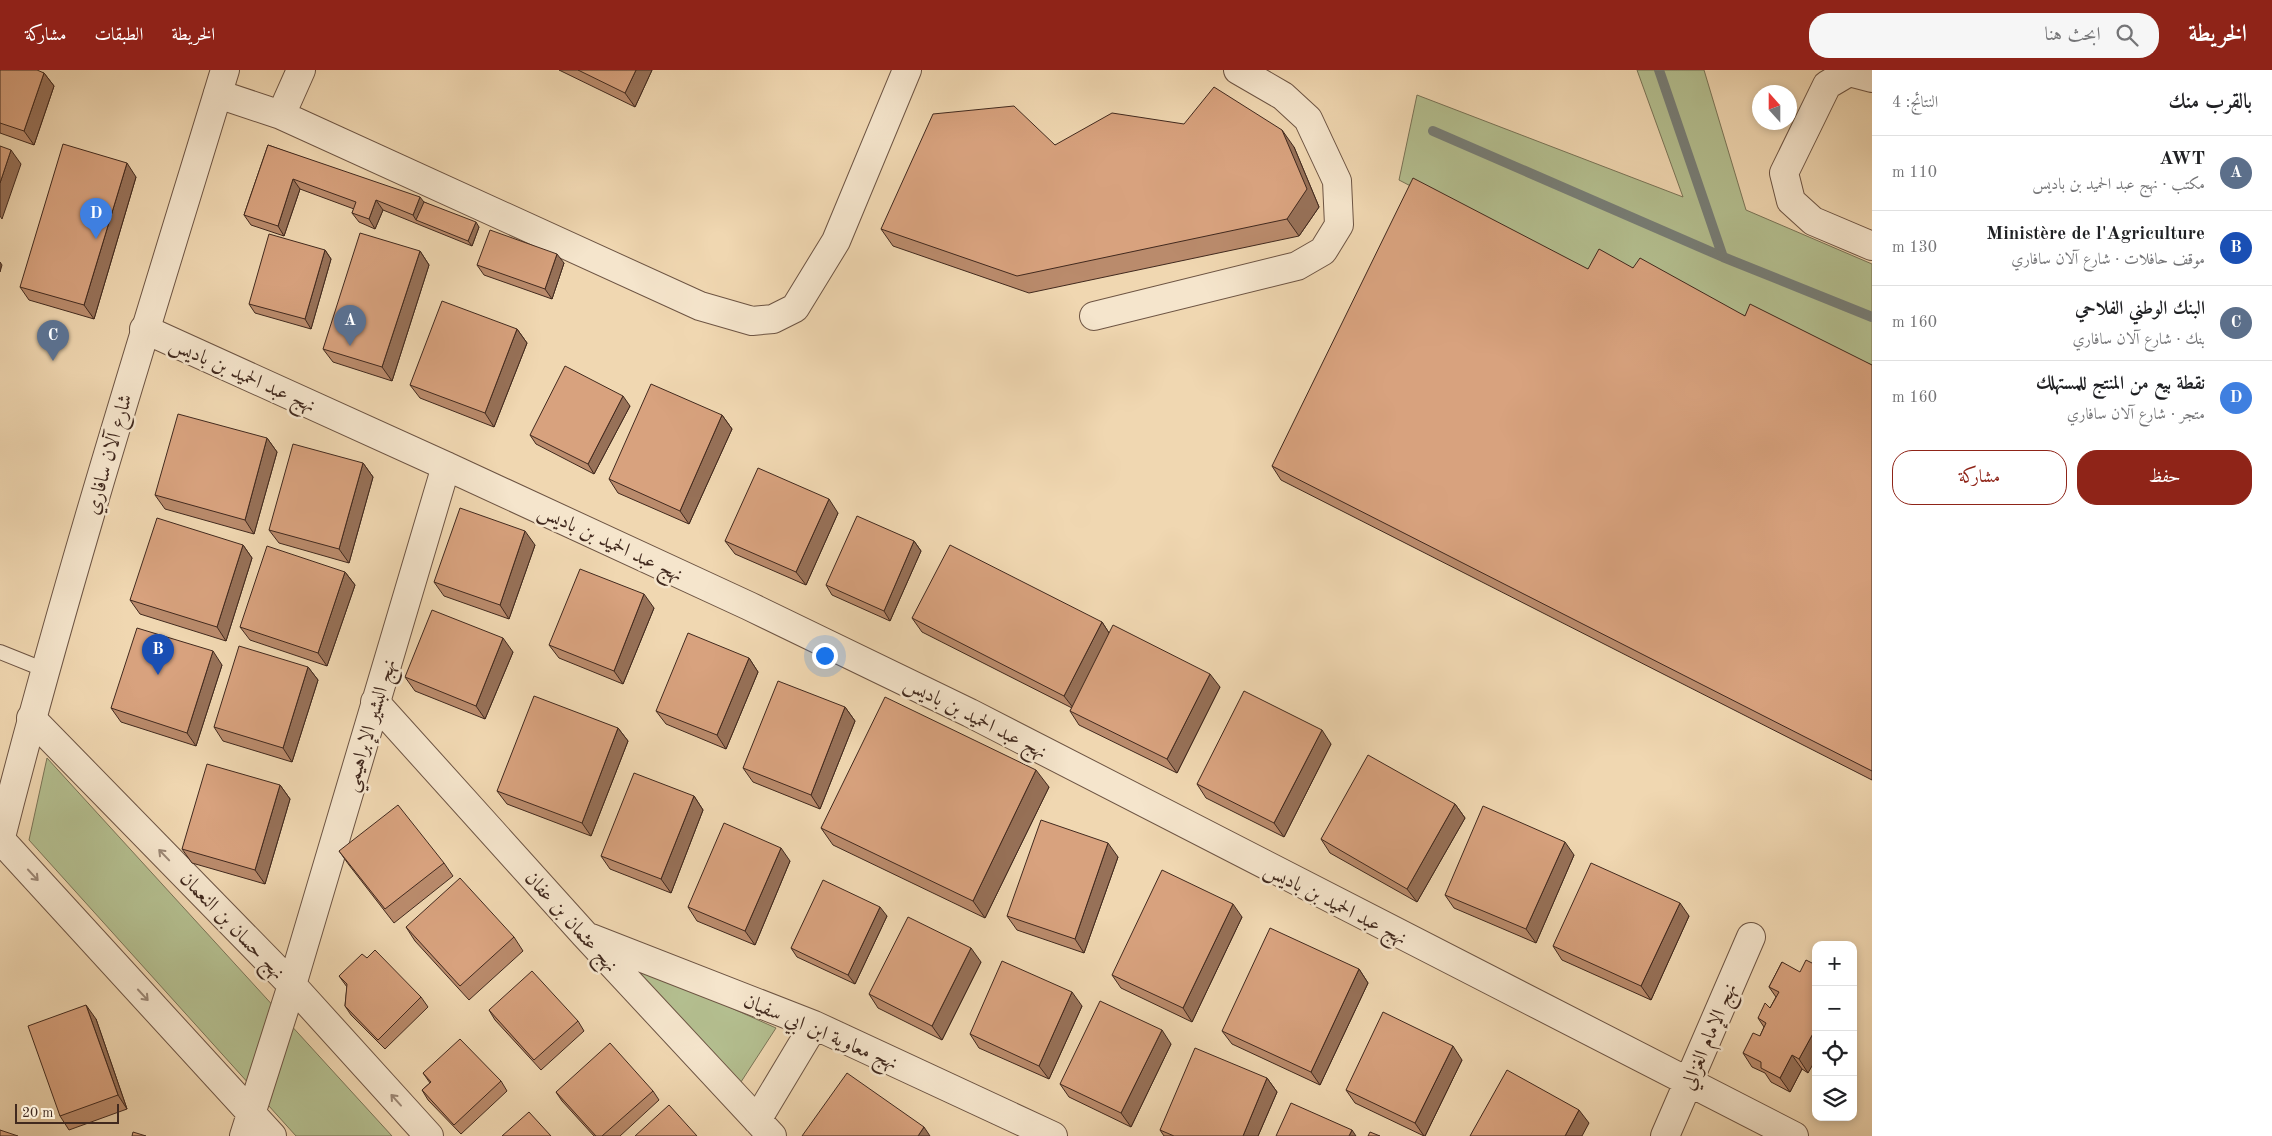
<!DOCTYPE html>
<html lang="ar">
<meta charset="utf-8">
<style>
:root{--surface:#fff;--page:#f6f6f6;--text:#202124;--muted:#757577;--line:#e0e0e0;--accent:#8f2418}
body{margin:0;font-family:"Old Standard TT",Amiri,serif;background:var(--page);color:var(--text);direction:rtl}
.controls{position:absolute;right:15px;bottom:15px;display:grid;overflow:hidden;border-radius:10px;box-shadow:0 2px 8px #0003}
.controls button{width:45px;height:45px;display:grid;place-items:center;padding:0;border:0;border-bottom:1px solid var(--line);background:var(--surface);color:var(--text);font:25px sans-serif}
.compass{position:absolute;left:1752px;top:15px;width:45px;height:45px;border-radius:50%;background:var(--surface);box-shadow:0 2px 8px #0003;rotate:339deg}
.scale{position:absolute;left:15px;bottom:12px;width:104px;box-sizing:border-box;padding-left:5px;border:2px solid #41291e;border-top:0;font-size:14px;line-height:18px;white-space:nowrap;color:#41291e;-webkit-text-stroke:4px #f5e5cc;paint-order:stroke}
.you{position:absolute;left:824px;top:585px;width:18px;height:18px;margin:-12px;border:4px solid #fff;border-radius:50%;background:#1a73e8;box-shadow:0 0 0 8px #1a73e833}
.badge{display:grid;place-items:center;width:32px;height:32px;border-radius:50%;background:var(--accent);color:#fff;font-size:16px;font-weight:700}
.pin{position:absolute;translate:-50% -41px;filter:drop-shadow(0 1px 2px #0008)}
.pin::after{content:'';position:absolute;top:26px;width:18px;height:15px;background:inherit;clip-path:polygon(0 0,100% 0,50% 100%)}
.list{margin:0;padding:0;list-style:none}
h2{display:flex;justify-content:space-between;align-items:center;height:65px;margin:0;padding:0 20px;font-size:21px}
h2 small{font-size:16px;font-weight:400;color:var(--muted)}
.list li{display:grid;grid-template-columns:32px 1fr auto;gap:15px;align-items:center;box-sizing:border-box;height:75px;padding:0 20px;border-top:1px solid var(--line)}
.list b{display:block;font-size:19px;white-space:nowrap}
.list p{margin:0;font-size:16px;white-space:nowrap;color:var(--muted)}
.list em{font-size:16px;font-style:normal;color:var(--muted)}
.actions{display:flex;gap:10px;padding:15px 20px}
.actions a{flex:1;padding:11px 0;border:1px solid var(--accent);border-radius:20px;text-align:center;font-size:18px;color:var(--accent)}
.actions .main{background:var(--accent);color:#fff}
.icon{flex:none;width:28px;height:28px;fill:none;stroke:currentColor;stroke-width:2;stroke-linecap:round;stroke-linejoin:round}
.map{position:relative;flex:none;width:1872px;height:1066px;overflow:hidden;direction:ltr}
header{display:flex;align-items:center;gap:30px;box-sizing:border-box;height:70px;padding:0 25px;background:var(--accent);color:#fff}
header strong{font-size:24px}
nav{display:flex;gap:28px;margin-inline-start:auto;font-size:18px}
.search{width:350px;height:45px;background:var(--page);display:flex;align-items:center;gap:12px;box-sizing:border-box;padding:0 18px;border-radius:20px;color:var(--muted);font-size:19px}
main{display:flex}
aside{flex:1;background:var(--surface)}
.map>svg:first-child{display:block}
.green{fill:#b4bf90;stroke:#7a7457}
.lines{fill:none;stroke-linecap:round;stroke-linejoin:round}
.stream{stroke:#787f78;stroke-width:10}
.service-casing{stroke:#6d5443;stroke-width:16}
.minor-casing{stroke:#6d5443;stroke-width:30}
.tertiary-casing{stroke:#6d5443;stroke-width:30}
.service{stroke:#f5e5cc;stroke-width:14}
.minor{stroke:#f5e5cc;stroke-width:28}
.tertiary{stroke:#f5e5cc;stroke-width:28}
.wall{fill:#ba8b6c;stroke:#41291e}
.shaded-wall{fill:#977158;stroke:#41291e}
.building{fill:#d8a27e;stroke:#41291e}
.oneway{stroke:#9b8775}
.labels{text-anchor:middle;stroke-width:5;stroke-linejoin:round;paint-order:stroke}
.street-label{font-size:20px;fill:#41291e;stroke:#f5e5cc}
</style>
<header>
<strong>الخريطة</strong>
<div class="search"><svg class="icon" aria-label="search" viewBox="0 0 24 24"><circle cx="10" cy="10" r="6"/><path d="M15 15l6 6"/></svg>ابحث هنا</div>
<nav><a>الخريطة</a><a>الطبقات</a><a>مشاركة</a></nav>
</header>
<main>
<aside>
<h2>بالقرب منك<small>النتائج: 4</small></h2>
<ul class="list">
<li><span class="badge" style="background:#5c6f8a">A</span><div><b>AWT</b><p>مكتب · نهج عبد الحميد بن باديس</p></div><em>110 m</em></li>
<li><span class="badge" style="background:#1a4fb4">B</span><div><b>Ministère de l'Agriculture</b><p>موقف حافلات · شارع آلان سافاري</p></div><em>130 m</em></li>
<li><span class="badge" style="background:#5c6f8a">C</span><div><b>البنك الوطني الفلاحي</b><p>بنك · شارع آلان سافاري</p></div><em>160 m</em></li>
<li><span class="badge" style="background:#3f7fe0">D</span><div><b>نقطة بيع من المنتج للمستهلك</b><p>متجر · شارع آلان سافاري</p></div><em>160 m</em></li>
</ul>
<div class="actions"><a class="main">حفظ</a><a>مشاركة</a></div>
</aside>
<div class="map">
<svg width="1872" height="1066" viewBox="0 0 1872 1066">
<rect width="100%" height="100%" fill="#f0d7b1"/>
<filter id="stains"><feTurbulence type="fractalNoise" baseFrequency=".004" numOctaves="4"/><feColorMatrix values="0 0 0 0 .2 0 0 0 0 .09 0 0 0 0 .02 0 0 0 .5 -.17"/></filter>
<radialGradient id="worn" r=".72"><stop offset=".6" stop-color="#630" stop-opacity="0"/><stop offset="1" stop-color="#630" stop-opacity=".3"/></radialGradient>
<path class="green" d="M 1637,0 L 1704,0 L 1746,140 L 1872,194 L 1872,304 L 1754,260 L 1598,213 L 1399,110 L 1417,25 L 1683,127 Z
M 47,688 L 392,1066 L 296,1066 L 29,770 Z
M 620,888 L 776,958 L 739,1015 Z"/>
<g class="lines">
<path class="stream" d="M 1659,0 L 1723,187
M 1433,61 L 1723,187 L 1872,247"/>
<g class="service-casing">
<path id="service" d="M 0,582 L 45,600"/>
</g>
<g class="minor-casing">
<path id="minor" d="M 1872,8 L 1849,2 L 1827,15 L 1784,103 L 1791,131 L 1813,151 L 1872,176
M 218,24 L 281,45 L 700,236 L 752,251 L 773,249 L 795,238 L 836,171 L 907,0
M 281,45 L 301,0
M 1094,246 L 1297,196 L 1323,181 L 1339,155 L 1337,111 L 1308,49 L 1283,26 L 1238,0
M 144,259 L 446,396 L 749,536 L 970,643 L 1794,1066
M 375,632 L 585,865 L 772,1066
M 31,648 L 292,915 L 429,1066
M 0,769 L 272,1066
M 591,868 L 814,955 L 1053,1066
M 757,1050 L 814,955
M 244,1066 L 292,915 L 446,396
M 1665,1066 L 1751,867"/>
</g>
<g class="tertiary-casing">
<path id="tertiary" d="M 0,771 C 66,511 147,256 225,0"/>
</g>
<use href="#service" class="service"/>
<use href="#minor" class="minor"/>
<use href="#tertiary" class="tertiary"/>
</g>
<path class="wall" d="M 0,0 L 44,3 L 54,16 L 34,75 L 0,63 Z
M 559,0 L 652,0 L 635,37 Z
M 268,75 L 424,132 L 479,157 L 472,176 L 383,140 L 375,159 L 359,152 L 352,143 L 354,139 L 300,119 L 284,166 L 251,155 L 244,145 Z
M 1055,75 L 1294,77 L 1319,137 L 1299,166 L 1029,223 L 893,176 L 881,159 Z
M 136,107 L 94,249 L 29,230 L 20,217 Z
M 325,180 L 331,189 L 311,259 L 255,243 L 249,234 Z
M 420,181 L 429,195 L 392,311 L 333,292 L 323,279 Z
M 564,193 L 552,229 L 484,205 L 477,195 Z
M 1633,198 L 1745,246 L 1872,295 L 1872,710 L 1281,410 L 1272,396 L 1588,199 Z
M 517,259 L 527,273 L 494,357 L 420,328 L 410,315 Z
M 630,336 L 594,404 L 536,374 L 530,365 Z
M 722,345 L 732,359 L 689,454 L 618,423 L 609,409 Z
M 267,368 L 277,382 L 254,464 L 165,439 L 155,425 Z
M 363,393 L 373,407 L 349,493 L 279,473 L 269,460 Z
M 838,443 L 806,515 L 735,484 L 725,471 Z
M 914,471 L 921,481 L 890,551 L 832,525 L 826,515 Z
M 243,475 L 252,488 L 226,571 L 140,544 L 130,530 Z
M 535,475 L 509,549 L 444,526 L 434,512 Z
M 345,502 L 355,515 L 327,596 L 250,570 L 240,557 Z
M 654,538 L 623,614 L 559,588 L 549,575 Z
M 912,548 L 1102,552 L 1109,563 L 1220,617 L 1177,703 L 1079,655 L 1070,641 L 1072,638 L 922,562 Z
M 513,582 L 485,649 L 415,621 L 405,607 Z
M 749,588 L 758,602 L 726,679 L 666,654 L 656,641 Z
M 222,595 L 196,676 L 121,652 L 111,638 Z
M 308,597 L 318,610 L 292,692 L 223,671 L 214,657 Z
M 845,637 L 855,651 L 820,739 L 753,712 L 743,698 Z
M 618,658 L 628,671 L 591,766 L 507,734 L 497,721 Z
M 1331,674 L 1284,767 L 1206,728 L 1197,714 Z
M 280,715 L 290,729 L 265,814 L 192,793 L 182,779 Z
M 1049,717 L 985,848 L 833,775 L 821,758 Z
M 694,726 L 703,740 L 671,823 L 610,799 L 601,786 Z
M 1455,734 L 1465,748 L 1417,832 L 1330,783 L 1321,769 Z
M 339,781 L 444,793 L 453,806 L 394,853 L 349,795 Z
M 1574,785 L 1536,873 L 1454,838 L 1445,825 Z
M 1118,787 L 1084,883 L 1017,860 L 1007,846 Z
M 790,791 L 755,875 L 697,851 L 688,837 Z
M 887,846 L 855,914 L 797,887 L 791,878 Z
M 1689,846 L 1651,930 L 1562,890 L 1553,876 Z
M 1242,847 L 1192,952 L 1121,918 L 1112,905 Z
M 406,857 L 514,867 L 523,881 L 469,930 L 415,871 Z
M 367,888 L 421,927 L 428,937 L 385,979 L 351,945 L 345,936 L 347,917 L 339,906 Z
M 981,892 L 942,970 L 878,938 L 869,924 Z
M 1782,892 L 1808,1003 L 1802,999 L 1790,1022 L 1771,1012 L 1765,1003 L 1752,997 L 1743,983 L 1760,966 L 1764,957 L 1758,948 L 1770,938 L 1776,927 L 1769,917 Z
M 1359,899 L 1368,913 L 1320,1015 L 1232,974 L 1222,961 Z
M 1082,936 L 1049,1009 L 979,978 L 970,964 Z
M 489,940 L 578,951 L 584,961 L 541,1000 L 495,950 Z
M 96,949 L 127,1039 L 69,1060 L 60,1046 Z
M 1171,974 L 1131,1057 L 1069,1027 L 1060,1014 Z
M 1462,990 L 1425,1066 L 1424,1066 L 1355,1033 L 1346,1020 Z
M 423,1003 L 501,1011 L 507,1021 L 461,1064 L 428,1030 L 422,1020 L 430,1013 Z
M 1267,1008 L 1277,1022 L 1258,1066 L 1164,1066 L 1160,1060 Z
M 653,1021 L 659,1030 L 620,1066 L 594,1066 L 562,1031 L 556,1022 Z"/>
<path class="shaded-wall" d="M 636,0 L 652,0 L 635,37 L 625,23 Z
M 44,3 L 54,16 L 34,75 L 24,61 Z
M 1282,60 L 1294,77 L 1319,137 L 1299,166 L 1287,149 Z
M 11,80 L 21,94 L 2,149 L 0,146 L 0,113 Z
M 127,93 L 136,107 L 94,249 L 84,235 Z
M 293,109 L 300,119 L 284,166 L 278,156 Z
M 420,127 L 427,136 L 416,150 L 413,145 Z
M 376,130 L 383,140 L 375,159 L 369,149 Z
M 476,152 L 479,157 L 472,176 L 468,171 Z
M 325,180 L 331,189 L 311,259 L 305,249 Z
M 420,181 L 429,195 L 392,311 L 382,297 Z
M 557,184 L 564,193 L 552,229 L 545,219 Z
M 0,192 L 2,195 L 0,202 Z
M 517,259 L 527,273 L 494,357 L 485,343 Z
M 623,326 L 630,336 L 594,404 L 588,394 Z
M 722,345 L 732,359 L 689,454 L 680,441 Z
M 267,368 L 277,382 L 254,464 L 245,450 Z
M 363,393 L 373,407 L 349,493 L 339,479 Z
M 829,429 L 838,443 L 806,515 L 796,502 Z
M 525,461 L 535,475 L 509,549 L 500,535 Z
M 914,471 L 921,481 L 890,551 L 884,541 Z
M 243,475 L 252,488 L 226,571 L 217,557 Z
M 345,502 L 355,515 L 327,596 L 318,583 Z
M 644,524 L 654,538 L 623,614 L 614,601 Z
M 1102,552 L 1111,566 L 1074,639 L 1064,626 Z
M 503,568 L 513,582 L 485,649 L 476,636 Z
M 213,581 L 222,595 L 196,676 L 187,663 Z
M 749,588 L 758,602 L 726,679 L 717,665 Z
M 308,597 L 318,610 L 292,692 L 283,678 Z
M 1210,604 L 1220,617 L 1177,703 L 1167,689 Z
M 845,637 L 855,651 L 820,739 L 811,725 Z
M 618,658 L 628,671 L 591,766 L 582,753 Z
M 1322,660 L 1331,674 L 1284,767 L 1274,753 Z
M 1036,700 L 1049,717 L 985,848 L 973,831 Z
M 280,715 L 290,729 L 265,814 L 255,800 Z
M 694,726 L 703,740 L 671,823 L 661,809 Z
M 1455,734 L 1465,748 L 1417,832 L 1407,819 Z
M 1565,772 L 1574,785 L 1536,873 L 1526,859 Z
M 1108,773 L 1118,787 L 1084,883 L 1075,869 Z
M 781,778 L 790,791 L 755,875 L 745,861 Z
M 1680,833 L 1689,846 L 1651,930 L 1641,916 Z
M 1233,834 L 1242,847 L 1192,952 L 1183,938 Z
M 880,837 L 887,846 L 855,914 L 848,905 Z
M 971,878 L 981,892 L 942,970 L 932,956 Z
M 1359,899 L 1368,913 L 1320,1015 L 1311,1002 Z
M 1072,922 L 1082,936 L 1049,1009 L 1039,996 Z
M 86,935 L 96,949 L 127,1039 L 118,1025 Z
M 1816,958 L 1816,989 L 1808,1003 L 1799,989 Z
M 1162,960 L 1171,974 L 1131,1057 L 1121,1043 Z
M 1453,976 L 1462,990 L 1425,1066 L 1424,1066 L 1415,1053 Z
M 1792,985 L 1802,999 L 1790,1022 L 1780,1008 Z
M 1267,1008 L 1277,1022 L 1258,1066 L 1243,1066 Z
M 1579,1040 L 1589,1053 L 1582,1066 L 1565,1066 Z
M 924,1057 L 930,1066 L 918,1066 Z
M 1352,1060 L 1356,1066 L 1349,1066 Z"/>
<path class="building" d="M 0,0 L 37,0 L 44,3 L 24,61 L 0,53 Z
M 578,0 L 636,0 L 625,23 Z
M 1214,17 L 1282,60 L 1307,119 L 1287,149 L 1017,206 L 881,159 L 933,44 L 1014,36 L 1055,75 L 1112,43 L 1184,54 Z
M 63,74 L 127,93 L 84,235 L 20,217 Z
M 268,75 L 420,127 L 413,145 L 376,130 L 369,149 L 352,143 L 356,132 L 293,109 L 278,156 L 244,145 Z
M 0,76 L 11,80 L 0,113 Z
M 1413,108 L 1588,199 L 1599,179 L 1633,198 L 1640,188 L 1745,246 L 1750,234 L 1872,295 L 1872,701 L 1272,396 Z
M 424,132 L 476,152 L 468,171 L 416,150 Z
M 490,160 L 557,184 L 545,219 L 477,195 Z
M 360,163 L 420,181 L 382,297 L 323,279 Z
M 269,164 L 325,180 L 305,249 L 249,234 Z
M 442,231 L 517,259 L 485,343 L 410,315 Z
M 565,296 L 623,326 L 588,394 L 530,365 Z
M 651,314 L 722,345 L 680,441 L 609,409 Z
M 178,344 L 267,368 L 245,450 L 155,425 Z
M 293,374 L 363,393 L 339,479 L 269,460 Z
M 758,398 L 829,429 L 796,502 L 725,471 Z
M 460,438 L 525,461 L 500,535 L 434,512 Z
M 857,446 L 914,471 L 884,541 L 826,515 Z
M 157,448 L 243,475 L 217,557 L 130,530 Z
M 950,475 L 1102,552 L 1064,626 L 912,548 Z
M 267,476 L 345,502 L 318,583 L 240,557 Z
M 580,499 L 644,524 L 614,601 L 549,575 Z
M 432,540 L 503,568 L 476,636 L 405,607 Z
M 1113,555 L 1210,604 L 1167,689 L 1070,641 Z
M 137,558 L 213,581 L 187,663 L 111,638 Z
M 688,563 L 749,588 L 717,665 L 656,641 Z
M 239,576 L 308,597 L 283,678 L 214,657 Z
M 778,611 L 845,637 L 811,725 L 743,698 Z
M 1244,621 L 1322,660 L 1274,753 L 1197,714 Z
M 534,626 L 618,658 L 582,753 L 497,721 Z
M 885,627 L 1036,700 L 973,831 L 821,758 Z
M 1368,685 L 1455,734 L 1407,819 L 1321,769 Z
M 207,694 L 280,715 L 255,800 L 182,779 Z
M 634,703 L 694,726 L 661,809 L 601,786 Z
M 398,735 L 444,793 L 385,839 L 339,781 Z
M 1483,736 L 1565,772 L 1526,859 L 1445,825 Z
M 1041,750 L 1108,773 L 1075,869 L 1007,846 Z
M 724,753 L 781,778 L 745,861 L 688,837 Z
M 1591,793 L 1680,833 L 1641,916 L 1553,876 Z
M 1162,800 L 1233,834 L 1183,938 L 1112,905 Z
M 460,808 L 514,867 L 460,916 L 406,857 Z
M 823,810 L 880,837 L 848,905 L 791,878 Z
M 908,847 L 971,878 L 932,956 L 869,924 Z
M 1270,858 L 1359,899 L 1311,1002 L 1222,961 Z
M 375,880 L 421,927 L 378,970 L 345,936 L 347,914 L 339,906 L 362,884 L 367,888 Z
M 1806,890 L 1816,895 L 1816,958 L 1799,989 L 1792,985 L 1780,1008 L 1761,998 L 1761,992 L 1743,983 L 1753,963 L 1760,966 L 1766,953 L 1758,948 L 1765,933 L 1770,938 L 1779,922 L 1769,917 L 1782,892 L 1800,902 Z
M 1002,891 L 1072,922 L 1039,996 L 970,964 Z
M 532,901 L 578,951 L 534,990 L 489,940 Z
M 1100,931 L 1162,960 L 1121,1043 L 1060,1014 Z
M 86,935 L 118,1025 L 60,1046 L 28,956 Z
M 1383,942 L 1453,976 L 1415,1053 L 1346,1020 Z
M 460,969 L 501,1011 L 454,1055 L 422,1020 L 431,1012 L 423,1003 Z
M 610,973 L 653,1021 L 602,1066 L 596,1066 L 556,1022 Z
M 1195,978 L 1267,1008 L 1243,1066 L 1174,1066 L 1160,1060 Z
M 1507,1000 L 1579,1040 L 1565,1066 L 1470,1066 Z
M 847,1003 L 924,1057 L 918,1066 L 802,1066 Z
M 1291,1033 L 1352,1060 L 1349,1066 L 1276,1066 Z
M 669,1035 L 697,1066 L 635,1066 Z
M 529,1042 L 551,1066 L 502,1066 Z
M 0,1060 L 18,1066 L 0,1066 Z
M 133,1062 L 146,1066 L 132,1066 Z
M 1370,1062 L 1380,1066 L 1368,1066 Z"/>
<defs><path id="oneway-shaft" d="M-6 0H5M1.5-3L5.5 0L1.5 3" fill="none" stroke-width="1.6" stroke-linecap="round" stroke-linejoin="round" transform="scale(1.25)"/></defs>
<g class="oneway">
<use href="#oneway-shaft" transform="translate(164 785) rotate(-134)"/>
<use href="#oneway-shaft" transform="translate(33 805) rotate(47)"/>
<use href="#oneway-shaft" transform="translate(143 925) rotate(47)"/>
<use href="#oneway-shaft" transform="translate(396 1030) rotate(-132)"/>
</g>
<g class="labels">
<g class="street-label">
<text transform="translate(243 304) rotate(24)" y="7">نهج عبد الحميد بن باديس</text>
<text transform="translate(108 384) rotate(-74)" y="7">شارع آلان سافاري</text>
<text transform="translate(611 472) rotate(25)" y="7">نهج عبد الحميد بن باديس</text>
<text transform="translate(976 647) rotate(27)" y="7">نهج عبد الحميد بن باديس</text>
<text transform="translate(369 655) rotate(-73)" y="7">نهج البشير الإبراهيمي</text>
<text transform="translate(1336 833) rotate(27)" y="7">نهج عبد الحميد بن باديس</text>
<text transform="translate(572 851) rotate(48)" y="7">نهج عثمان بن عفان</text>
<text transform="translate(233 855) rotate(46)" y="7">نهج حسان بن النعمان</text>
<text transform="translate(821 961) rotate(23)" y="7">نهج معاوية ابن ابي سفيان</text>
<text transform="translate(1708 966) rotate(-67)" y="7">نهج الإمام الغزالي</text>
</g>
</g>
<rect width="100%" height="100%" filter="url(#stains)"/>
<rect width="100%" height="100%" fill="url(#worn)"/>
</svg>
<div class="controls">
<button>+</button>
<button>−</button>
<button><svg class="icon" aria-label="locate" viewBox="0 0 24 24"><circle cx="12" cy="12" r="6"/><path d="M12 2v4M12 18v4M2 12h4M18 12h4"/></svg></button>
<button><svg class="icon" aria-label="layers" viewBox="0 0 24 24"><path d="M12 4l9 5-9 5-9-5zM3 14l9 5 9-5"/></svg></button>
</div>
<svg class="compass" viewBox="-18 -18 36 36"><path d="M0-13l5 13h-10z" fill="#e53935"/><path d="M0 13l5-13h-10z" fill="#757577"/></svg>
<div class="scale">20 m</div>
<div class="you"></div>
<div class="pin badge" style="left:350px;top:276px;background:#5c6f8a">A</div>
<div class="pin badge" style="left:158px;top:605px;background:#1a4fb4">B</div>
<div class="pin badge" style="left:53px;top:291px;background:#5c6f8a">C</div>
<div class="pin badge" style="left:96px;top:169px;background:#3f7fe0">D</div>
</div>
</main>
